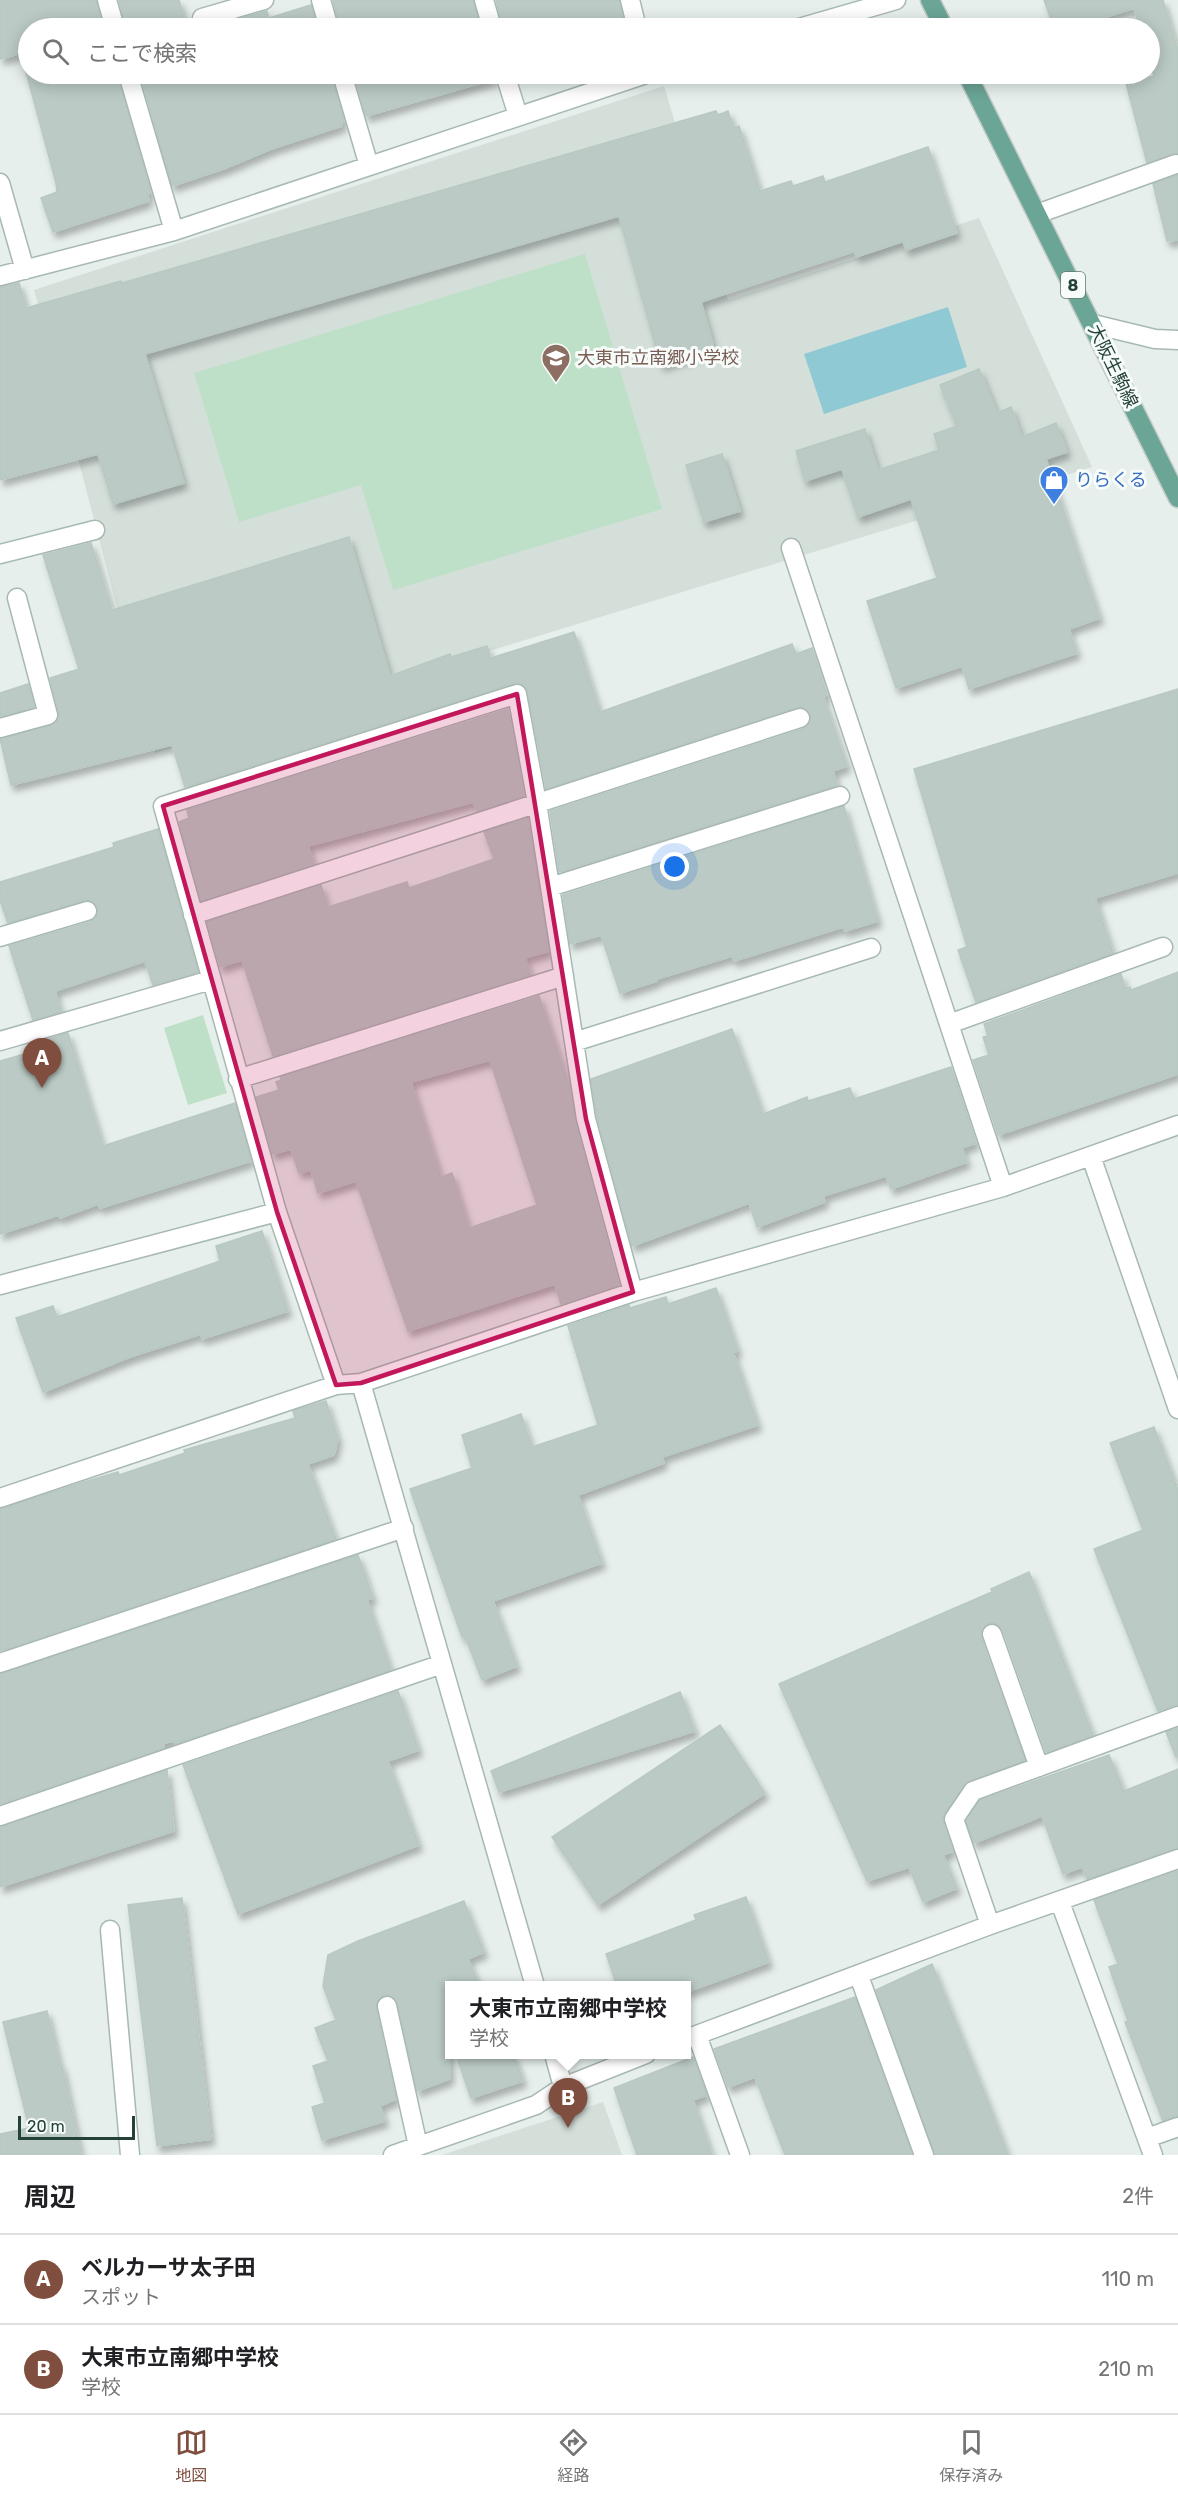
<!DOCTYPE html>
<html lang="ja">
<meta charset="utf-8">
<style>
:root{--surface:#fff;--page:#f6f6f6;--text:#202124;--muted:#757577;--line:#e0e0e0;--accent:#7f4e3f}
body{margin:0;font-family:Rubik,"Noto Sans JP",sans-serif;background:var(--page);color:var(--text)}
.scale{position:absolute;left:18px;bottom:15px;width:117px;box-sizing:border-box;padding-left:6px;border:3px solid #24423a;border-top:0;font-size:16px;line-height:21px;white-space:nowrap;color:#24423a;-webkit-text-stroke:4px #f7fbf9;paint-order:stroke}
.you{position:absolute;left:675px;top:867px;width:21px;height:21px;margin:-15px;border:4px solid #fff;border-radius:50%;background:#1a73e8;box-shadow:0 0 0 9px #1a73e833}
.badge{display:grid;place-items:center;width:39px;height:39px;border-radius:50%;background:var(--accent);color:#fff;font-size:20px;font-weight:700}
.pin{position:absolute;translate:-50% -50px;filter:drop-shadow(0 2px 3px #0008)}
.pin::after{content:'';position:absolute;top:32px;width:21px;height:18px;background:inherit;clip-path:polygon(0 0,100% 0,50% 100%)}
.popup{position:absolute;left:445px;top:1981px;width:246px;height:78px;box-sizing:border-box;display:grid;place-content:center;border-radius:0px;background:var(--surface);filter:drop-shadow(0 2px 4px #0005);font-size:20px;white-space:nowrap;color:var(--muted)}
.popup b{font-size:22px;color:var(--text)}
.popup::after{content:'';position:absolute;left:50%;top:100%;margin-left:-12px;border:12px solid transparent;border-top-color:var(--surface)}
.list{margin:0;padding:0;list-style:none}
h2{display:flex;justify-content:space-between;align-items:center;height:78px;margin:0;padding:0 24px;font-size:26px}
h2 small{font-size:20px;font-weight:400;color:var(--muted)}
.list li{display:grid;grid-template-columns:39px 1fr auto;gap:18px;align-items:center;box-sizing:border-box;height:90px;padding:0 24px;border-top:2px solid var(--line)}
.list b{display:block;font-size:22px;white-space:nowrap}
.list p{margin:0;font-size:20px;white-space:nowrap;color:var(--muted)}
.list em{font-size:20px;font-style:normal;color:var(--muted)}
.icon{flex:none;width:33px;height:33px;fill:none;stroke:currentColor;stroke-width:2;stroke-linecap:round;stroke-linejoin:round}
.map{position:relative;flex:none;width:1178px;height:2155px;overflow:hidden}
.search{position:absolute;background:var(--surface);box-shadow:0 3px 15px #0003;left:18px;right:18px;top:18px;height:66px;display:flex;align-items:center;gap:15px;box-sizing:border-box;padding:0 21px;border-radius:33px;color:var(--muted);font-size:22px}
.sheet{height:258px;background:var(--surface)}
nav{display:flex;justify-content:space-around;align-items:center;box-sizing:border-box;height:84px;border-top:2px solid var(--line);background:var(--surface);font-size:16px;color:var(--muted)}
nav a{display:grid;justify-items:center;gap:3px}
nav .on{color:var(--accent)}
.map>svg:first-child{display:block}
.built{fill:#d4dfda}
.green{fill:#bfe0c8}
.water{fill:#8ec9d4}
.building{fill:#bbcac4;stroke:#b8c9c2;stroke-width:1.5;fill-rule:evenodd;filter:url(#shadow)}
.lines{fill:none;stroke-linecap:round;stroke-linejoin:round}
.minor-casing{stroke:#a8b8b2;stroke-width:21}
.major-casing{stroke:#c2cac8;stroke-width:21}
.minor{stroke:#fff;stroke-width:18}
.major{stroke:#6aa596;stroke-width:18}
.marked{fill:#c2185b;fill-opacity:0.2;stroke:#c2185b;stroke-width:4.5;stroke-linejoin:round}
.labels{text-anchor:middle;stroke-width:6;stroke-linejoin:round;paint-order:stroke}
.shield{fill:#f7fbf9;stroke:#637a73;stroke-width:1.5}
.shield-label{font-size:16px;font-weight:bold;fill:#24423a}
.education-label{font-size:18px;fill:#785e54;stroke:#f7fbf9;text-anchor:start}
.street-label{font-size:18px;fill:#24423a;stroke:#f7fbf9}
.shop-label{font-size:18px;fill:#366cbe;stroke:#f7fbf9;text-anchor:start}
</style>
<div class="map">
<svg width="1178" height="2155" viewBox="0 0 1178 2155">
<defs>
<filter id="shadow"><feDropShadow dx="3.5" dy="6" stdDeviation="3" flood-color="#0004"/></filter>
</defs>
<rect width="100%" height="100%" fill="#e6efeb"/>
<path class="built" d="M 664,86 L 728,300 L 979,218 L 1092,467 L 155,753 L 34,290 Z
M 603,2102 L 622,2155 L 442,2155 Z"/>
<path class="green" d="M 585,254 L 662,509 L 393,590 L 361,485 L 239,522 L 194,373 Z
M 203,1015 L 227,1093 L 188,1105 L 164,1028 Z"/>
<path class="water" d="M 948,307 L 967,367 L 824,414 L 804,354 Z"/>
<path class="building" d="M 0,0 L 96,0 L 103,28 L 28,28 L 28,74 L 117,74 L 151,193 L 147,194 L 149,201 L 53,232 L 41,198 L 57,192 L 56,183 L 21,53 L 0,59 Z
M 119,0 L 179,0 L 187,28 L 126,28 Z
M 333,0 L 473,0 L 480,28 L 340,28 Z
M 496,0 L 619,0 L 626,28 L 503,28 Z
M 1044,0 L 1163,0 L 1178,50 L 1178,153 L 1147,163 L 1126,83 L 1154,76 L 1149,60 L 1149,28 L 1140,28 L 1134,8 L 1072,28 L 1054,28 Z
M 311,5 L 317,28 L 206,28 L 267,11 L 269,18 Z
M 140,74 L 331,74 L 344,122 L 341,123 L 342,126 L 271,149 L 226,168 L 172,186 Z
M 354,74 L 494,74 L 495,79 L 366,116 Z
M 716,111 L 718,115 L 728,111 L 734,128 L 739,126 L 760,191 L 791,181 L 793,186 L 823,176 L 825,182 L 928,147 L 957,233 L 906,250 L 903,241 L 856,257 L 855,251 L 701,302 L 714,349 L 661,365 L 619,216 L 145,354 L 184,483 L 113,504 L 98,454 L 0,480 L 0,287 L 19,283 L 26,308 L 121,281 L 122,283 Z
M 1178,175 L 1178,240 L 1167,241 L 1153,184 Z
M 979,369 L 997,413 L 1011,407 L 1022,437 L 1056,423 L 1067,452 L 1046,459 L 1100,618 L 1069,629 L 1077,653 L 969,689 L 962,666 L 896,688 L 867,601 L 937,578 L 911,499 L 858,517 L 842,469 L 805,481 L 796,451 L 865,429 L 878,470 L 939,450 L 934,434 L 957,426 L 940,385 Z
M 722,454 L 740,511 L 704,522 L 686,465 Z
M 349,537 L 390,676 L 450,654 L 451,657 L 487,646 L 491,658 L 574,632 L 600,712 L 792,644 L 796,654 L 812,648 L 827,695 L 823,696 L 847,766 L 833,771 L 837,785 L 559,872 L 550,811 L 803,729 L 811,721 L 810,714 L 803,707 L 797,707 L 546,789 L 528,692 L 525,686 L 514,683 L 185,787 L 172,745 L 11,785 L 0,739 L 56,723 L 59,713 L 50,678 L 79,669 L 43,555 L 91,543 L 112,610 Z
M 28,684 L 34,707 L 0,716 L 0,693 Z
M 1178,689 L 1178,873 L 1095,898 L 1113,953 L 976,1002 L 958,950 L 967,947 L 914,769 Z
M 508,709 L 524,796 L 477,811 L 473,802 L 308,846 L 314,864 L 201,901 L 179,822 L 189,818 L 187,810 Z
M 844,806 L 878,921 L 845,931 L 843,927 L 734,961 L 732,956 L 657,979 L 657,981 L 620,993 L 601,935 L 570,944 L 563,895 Z
M 528,818 L 549,951 L 525,958 L 531,975 L 273,1056 L 242,960 L 220,967 L 207,922 L 321,885 L 328,907 L 407,882 L 409,888 L 494,859 L 484,832 Z
M 158,829 L 198,972 L 153,985 L 145,961 L 55,991 L 61,1012 L 33,1020 L 9,946 L 90,922 L 96,918 L 98,908 L 94,902 L 84,900 L 8,923 L 0,900 L 0,882 L 114,847 L 113,843 Z
M 1178,972 L 1178,1074 L 998,1135 L 973,1060 L 989,1055 L 983,1037 L 988,1036 L 984,1024 L 1121,974 L 1125,988 L 1130,987 L 1131,990 Z
M 539,996 L 569,1084 L 575,1122 L 619,1285 L 561,1304 L 555,1284 L 408,1331 L 356,1181 L 318,1193 L 311,1170 L 299,1173 L 291,1149 L 272,1154 L 256,1097 L 279,1090 L 276,1082 L 281,1080 L 280,1077 ZM 490,1060 L 537,1205 L 469,1228 L 452,1173 L 441,1177 L 411,1082 Z
M 732,1029 L 763,1114 L 807,1097 L 808,1101 L 850,1088 L 854,1099 L 951,1067 L 976,1143 L 962,1148 L 967,1162 L 891,1189 L 886,1176 L 823,1196 L 825,1202 L 757,1227 L 749,1203 L 632,1246 L 597,1117 L 591,1079 Z
M 68,1033 L 103,1146 L 235,1103 L 251,1161 L 100,1208 L 98,1204 L 60,1218 L 59,1215 L 0,1234 L 0,1061 L 42,1049 L 40,1041 Z
M 262,1231 L 288,1311 L 202,1339 L 201,1334 L 130,1357 L 43,1392 L 16,1318 L 53,1306 L 57,1317 L 220,1261 L 216,1246 Z
M 716,1288 L 738,1351 L 733,1352 L 758,1425 L 662,1457 L 664,1463 L 578,1495 L 602,1563 L 493,1601 L 517,1666 L 482,1680 L 465,1636 L 462,1637 L 410,1489 L 472,1468 L 462,1435 L 521,1414 L 532,1447 L 598,1425 L 568,1326 L 629,1305 L 630,1308 L 666,1297 L 668,1304 Z
M 326,1401 L 338,1438 L 334,1455 L 308,1464 L 336,1539 L 0,1651 L 0,1509 L 87,1481 L 118,1472 L 119,1475 L 185,1453 L 184,1450 L 295,1418 L 293,1411 Z
M 1154,1427 L 1178,1490 L 1178,1705 L 1158,1711 L 1094,1549 L 1143,1530 L 1110,1443 Z
M 358,1555 L 373,1598 L 367,1600 L 391,1670 L 175,1744 L 174,1741 L 164,1743 L 164,1748 L 0,1804 L 0,1674 Z
M 1029,1572 L 1093,1735 L 1046,1752 L 1003,1630 L 995,1623 L 988,1624 L 981,1631 L 981,1638 L 1025,1760 L 969,1781 L 944,1813 L 943,1823 L 953,1851 L 943,1855 L 957,1888 L 923,1902 L 909,1867 L 867,1881 L 779,1684 L 992,1592 L 991,1589 Z
M 398,1691 L 419,1750 L 388,1761 L 419,1845 L 238,1914 L 183,1765 Z
M 680,1692 L 695,1731 L 499,1792 L 491,1771 Z
M 720,1725 L 765,1793 L 598,1905 L 552,1837 Z
M 1178,1728 L 1178,1757 L 1176,1757 L 1166,1732 Z
M 1109,1755 L 1124,1791 L 1178,1769 L 1178,1848 L 1087,1879 L 1082,1867 L 1063,1874 L 1042,1816 L 974,1843 L 966,1821 L 980,1800 Z
M 167,1770 L 174,1831 L 0,1887 L 0,1827 Z
M 1178,1871 L 1178,2116 L 1163,2121 L 1125,2022 L 1128,2021 L 1109,1967 L 1118,1964 L 1094,1900 Z
M 746,1897 L 769,1962 L 687,1992 L 687,1986 L 617,1986 L 606,1954 L 696,1920 L 694,1915 Z
M 182,1898 L 211,2139 L 157,2146 L 128,1905 Z
M 464,1901 L 484,1952 L 468,1959 L 480,1986 L 450,1986 L 450,2079 L 417,2091 L 398,2004 L 391,1996 L 384,1995 L 377,2002 L 376,2008 L 396,2099 L 380,2106 L 385,2121 L 322,2140 L 312,2107 L 325,2103 L 313,2066 L 328,2061 L 315,2028 L 336,2020 L 323,1986 L 328,1955 L 358,1941 Z
M 932,1964 L 980,2082 L 1008,2155 L 935,2155 L 876,1990 Z
M 855,1997 L 912,2155 L 785,2155 L 755,2077 L 728,2087 L 714,2049 Z
M 47,2011 L 60,2066 L 62,2065 L 81,2155 L 0,2155 L 0,2134 L 29,2128 L 3,2022 Z
M 456,2055 L 514,2055 L 523,2081 L 471,2098 Z
M 693,2057 L 707,2095 L 693,2100 L 712,2155 L 637,2155 L 614,2088 Z"/>
<g class="lines">
<g class="minor-casing">
<path id="minor" d="M 107,0 L 115,28
M 321,0 L 329,28
M 484,0 L 492,28
M 630,0 L 637,28
M 202,18 L 264,0
M 799,28 L 896,0
M 128,74 L 174,231
M 342,74 L 369,166
M 505,74 L 518,116
M 0,183 L 25,270
M 1037,214 L 1176,164
M 0,276 L 174,231 L 646,74
M 1093,324 L 1155,339 L 1178,340
M 791,548 L 1003,1187
M 0,554 L 95,530
M 0,728 L 48,715 L 17,598
M 550,887 L 840,796
M 193,915 L 800,718
M 0,937 L 87,911
M 949,1024 L 1163,947
M 0,1041 L 211,980
M 574,1042 L 871,948
M 238,1079 L 564,976
M 1091,1156 L 1178,1409
M 0,1285 L 277,1212
M 361,1383 L 535,1986
M 336,1385 L 277,1212 L 163,806 L 517,694 L 537,803 L 586,1119 L 633,1292
M 0,1498 L 336,1385 L 361,1383 L 633,1292 L 1003,1187 L 1178,1125
M 992,1634 L 1039,1767
M 0,1663 L 404,1528
M 0,1816 L 442,1664
M 1060,1902 L 1153,2155
M 990,1925 L 954,1819 L 973,1791 L 1178,1716
M 110,1930 L 130,2155
M 859,1976 L 924,2155
M 387,2006 L 418,2146
M 697,2035 L 740,2155
M 686,2039 L 990,1925 L 1178,1859
M 554,2054 L 563,2087
M 1147,2138 L 1178,2127
M 393,2155 L 536,2105 L 563,2087 L 646,2054"/>
</g>
<g class="major-casing">
<path id="major" d="M 930,0 L 944,28
M 967,74 L 1178,498"/>
</g>
<use href="#minor" class="minor"/>
<use href="#major" class="major"/>
</g>
<path class="marked" d="M 517,694 L 586,1119 L 633,1292 L 361,1383 L 336,1385 L 277,1212 L 163,806 Z"/>
<defs>
<g id="school-pin" transform="scale(1.5)"><path d="M0 17L-7.5 6A9.5 9.5 0 1 1 7.5 6Z" fill="#8d6e63" stroke="#f7fbf9"/><path d="M0-5L7-2L0 1L-7-2ZM-4 1L0 2.5L4 1V4Q0 6-4 4Z" fill="#fff"/></g>
<g id="shop-pin" transform="scale(1.5)"><path d="M0 17L-7.5 6A9.5 9.5 0 1 1 7.5 6Z" fill="#3f7fe0" stroke="#f7fbf9"/><path d="M-5-2.5h2.3a2.7 3.5 0 0 1 5.4 0H5L5.5 6h-11ZM-1.5-2.5h3a1.5 2.3 0 0 0-3 0Z" fill="#fff"/></g>
</defs>
<g fill-rule="evenodd">
<use href="#school-pin" x="556" y="358"/>
<use href="#shop-pin" x="1054" y="480"/>
</g>
<g class="labels">
<rect class="shield" x="1061" y="272" width="24" height="26" rx="4.5"/>
<g class="shield-label">
<text x="1073" y="291">8</text>
</g>
<g class="education-label">
<text x="577" y="364">大東市立南郷小学校</text>
</g>
<g class="street-label">
<text transform="translate(1113 366) rotate(64)" y="6">大阪生駒線</text>
</g>
<g class="shop-label">
<text x="1075" y="486">りらくる</text>
</g>
</g>
</svg>
<div class="scale">20 m</div>
<div class="you"></div>
<div class="pin badge" style="left:42px;top:1088px">A</div>
<div class="pin badge" style="left:568px;top:2128px">B</div>
<div class="popup"><b>大東市立南郷中学校</b>学校</div>
<div class="search"><svg class="icon" aria-label="search" viewBox="0 0 24 24"><circle cx="10" cy="10" r="6"/><path d="M15 15l6 6"/></svg>ここで検索</div>
</div>
<section class="sheet">
<h2>周辺<small>2件</small></h2>
<ul class="list">
<li><span class="badge">A</span><div><b>ベルカーサ太子田</b><p>スポット</p></div><em>110 m</em></li>
<li><span class="badge">B</span><div><b>大東市立南郷中学校</b><p>学校</p></div><em>210 m</em></li>
</ul>
</section>
<nav>
<a class="on"><svg class="icon" aria-label="map" viewBox="0 0 24 24"><path d="M3 6l6-2 6 2 6-2v14l-6 2-6-2-6 2zM9 4v14M15 6v14"/></svg>地図</a>
<a><svg class="icon" aria-label="directions" viewBox="0 0 24 24"><path d="M12 3l9 9-9 9-9-9zM9 14v-3h6M13 9l2 2-2 2"/></svg>経路</a>
<a><svg class="icon" aria-label="saved" viewBox="0 0 24 24"><path d="M7 4h10v16l-5-4-5 4z"/></svg>保存済み</a>
</nav>
